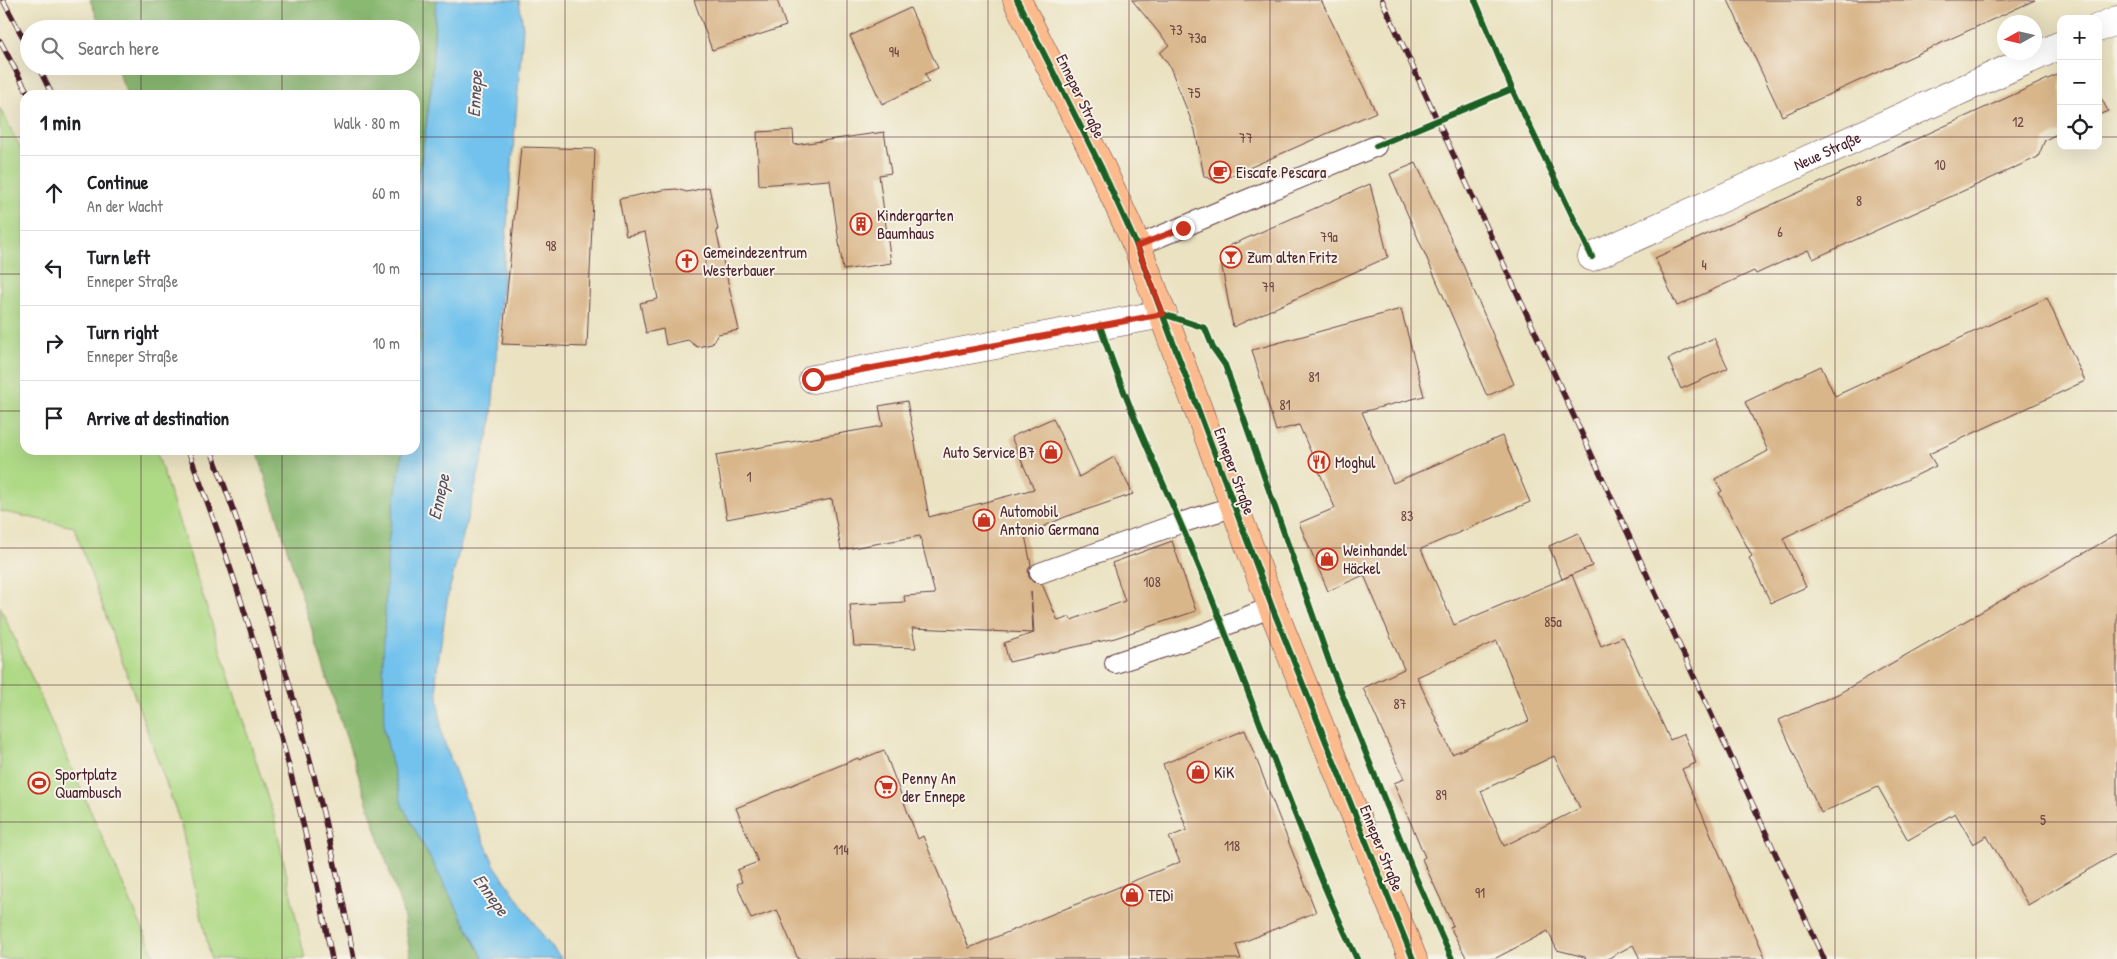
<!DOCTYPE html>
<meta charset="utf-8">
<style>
:root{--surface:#fff;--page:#f2f2f2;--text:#202124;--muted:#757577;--line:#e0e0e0}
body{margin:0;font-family:"Patrick Hand",sans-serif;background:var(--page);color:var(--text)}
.controls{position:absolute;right:15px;top:15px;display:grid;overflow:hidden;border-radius:10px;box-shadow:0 5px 20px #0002}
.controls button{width:45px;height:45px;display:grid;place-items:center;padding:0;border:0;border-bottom:1px solid var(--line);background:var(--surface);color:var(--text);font:25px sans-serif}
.compass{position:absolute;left:1997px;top:15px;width:45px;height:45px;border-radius:50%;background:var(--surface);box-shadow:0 5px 20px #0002;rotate:262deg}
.stop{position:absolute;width:15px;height:15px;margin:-11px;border:4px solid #c8321e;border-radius:50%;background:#fff}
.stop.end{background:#c8321e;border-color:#fff;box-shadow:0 1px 5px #0008}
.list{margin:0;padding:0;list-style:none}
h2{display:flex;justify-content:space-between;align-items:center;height:65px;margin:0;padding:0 20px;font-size:21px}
h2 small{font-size:16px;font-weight:400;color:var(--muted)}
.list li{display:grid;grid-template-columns:32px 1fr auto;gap:15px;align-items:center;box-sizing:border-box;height:75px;padding:0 20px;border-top:1px solid var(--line)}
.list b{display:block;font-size:19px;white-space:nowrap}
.list p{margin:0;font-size:16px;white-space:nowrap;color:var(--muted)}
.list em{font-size:16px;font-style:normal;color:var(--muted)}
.icon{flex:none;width:28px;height:28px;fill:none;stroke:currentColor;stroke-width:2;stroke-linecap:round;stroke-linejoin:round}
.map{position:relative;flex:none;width:2117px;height:959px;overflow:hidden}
.search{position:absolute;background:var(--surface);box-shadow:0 5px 20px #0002;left:20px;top:20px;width:400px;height:55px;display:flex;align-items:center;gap:12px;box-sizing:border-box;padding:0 18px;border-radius:28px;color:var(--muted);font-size:19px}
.panel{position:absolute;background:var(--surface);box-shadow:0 5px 20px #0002;left:20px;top:90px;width:400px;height:365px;border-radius:15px}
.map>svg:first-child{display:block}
.green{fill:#aed985;stroke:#7c7c58}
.forest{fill:#8ab972;stroke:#6a6c4e}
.water{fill:#72c2ed;stroke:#5e708c}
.building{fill:#d9b68a;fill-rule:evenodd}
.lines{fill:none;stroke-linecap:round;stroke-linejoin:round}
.lane-casing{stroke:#623c42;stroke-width:22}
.street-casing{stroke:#623c42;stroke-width:29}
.primary-casing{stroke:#623c42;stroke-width:29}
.lane{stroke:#fff;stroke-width:20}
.street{stroke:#fff;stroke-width:28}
.primary{stroke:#fbbb8d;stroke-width:28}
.rail-casing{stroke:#4a1f2b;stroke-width:5.5}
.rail{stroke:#f7f3e8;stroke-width:4;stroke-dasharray:11;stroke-linecap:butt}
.cycleway-casing{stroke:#f7f3e8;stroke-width:9}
.cycleway{stroke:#1b5e20;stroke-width:6}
.route{stroke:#c8321e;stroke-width:6}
.grid{fill:none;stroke:#4a1f2b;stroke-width:1;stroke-opacity:0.55}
.labels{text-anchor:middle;stroke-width:4;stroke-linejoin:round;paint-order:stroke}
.number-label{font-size:14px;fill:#6e4543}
.street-label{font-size:16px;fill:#4a1f2b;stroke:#f7f3e8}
.poi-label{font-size:16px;fill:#4a1f2b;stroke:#f7f3e8;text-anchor:start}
.water-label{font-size:18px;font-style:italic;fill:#565065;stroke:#f7f3e8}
</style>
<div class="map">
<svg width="2117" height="959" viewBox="0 0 2117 959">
<rect width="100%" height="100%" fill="#f7f3e8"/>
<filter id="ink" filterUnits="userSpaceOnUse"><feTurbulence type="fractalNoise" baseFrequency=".02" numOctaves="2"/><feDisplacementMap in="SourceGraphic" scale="10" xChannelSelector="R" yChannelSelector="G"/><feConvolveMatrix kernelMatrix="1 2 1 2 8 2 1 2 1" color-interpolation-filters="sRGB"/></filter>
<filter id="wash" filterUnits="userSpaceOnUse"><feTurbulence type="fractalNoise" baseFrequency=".0096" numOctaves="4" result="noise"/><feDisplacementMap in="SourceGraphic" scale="20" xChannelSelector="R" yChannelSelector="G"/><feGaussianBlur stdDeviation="1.12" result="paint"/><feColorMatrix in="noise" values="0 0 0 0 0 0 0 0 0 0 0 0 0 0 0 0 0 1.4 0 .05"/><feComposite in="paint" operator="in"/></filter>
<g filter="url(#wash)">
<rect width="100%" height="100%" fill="#eae2c1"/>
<path class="green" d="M 0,108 L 25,157 L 25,450 L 156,450 L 274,817 L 305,959 L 211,959 L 181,825 L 74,527 L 0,511 Z
M 0,606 L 156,959 L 0,959 Z"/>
<path class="forest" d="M 90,0 L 436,0 L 431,89 L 417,193 L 421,335 L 415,371 L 415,95 L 127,95 L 116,66 L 411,66 L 411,29 L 102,29 Z
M 257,450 L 403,450 L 388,542 L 402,805 L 484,959 L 411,959 L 403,913 L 324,669 Z"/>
<path class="water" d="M 436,0 L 519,0 L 523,28 L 491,424 L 448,595 L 436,676 L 442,736 L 467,803 L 495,866 L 545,939 L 562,959 L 484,959 L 402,805 L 384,730 L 383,662 L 388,542 L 403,450 L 415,450 L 415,371 L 421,335 L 417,193 L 431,89 Z"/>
<g id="blocks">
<path class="building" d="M 694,0 L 777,0 L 786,26 L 712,50 Z
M 1132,0 L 1321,0 L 1376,112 L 1217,182 L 1204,176 L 1195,130 L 1170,67 L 1160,53 L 1169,45 Z
M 1728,0 L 2035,0 L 1782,116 Z
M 910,8 L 938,68 L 925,74 L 929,82 L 882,104 L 850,36 Z
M 2061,73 L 2061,132 L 2045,140 L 2038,157 L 1813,259 L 1808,250 L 1756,274 L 1754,271 L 1677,306 L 1655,258 Z
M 2098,92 L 2108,111 L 2098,115 Z
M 793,130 L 794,145 L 884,132 L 891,173 L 879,175 L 891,263 L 843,270 L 830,180 L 759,185 L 757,132 Z
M 521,147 L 595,149 L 587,347 L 502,344 Z
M 1416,163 L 1460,258 L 1514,384 L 1487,396 L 1390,174 Z
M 1370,184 L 1388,257 L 1233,327 L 1221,262 L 1229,246 Z
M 709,187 L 718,230 L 716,230 L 739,330 L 718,334 L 712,344 L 697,347 L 688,340 L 666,345 L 663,329 L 646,333 L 640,303 L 658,299 L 645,232 L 626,236 L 619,199 L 663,190 L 676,189 L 687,192 Z
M 2047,298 L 2085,381 L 1929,454 L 1936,466 L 1783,538 L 1806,587 L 1771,603 L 1749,558 L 1752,556 L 1719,493 L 1722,491 L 1715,479 L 1768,451 L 1745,402 L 1821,366 L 1835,396 Z
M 1401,309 L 1424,396 L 1362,412 L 1393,483 L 1502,436 L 1530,502 L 1421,549 L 1454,625 L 1572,575 L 1601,646 L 1623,637 L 1670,740 L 1684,734 L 1696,763 L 1682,769 L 1766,959 L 1640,959 L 1633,945 L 1607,959 L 1586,959 L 1585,957 L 1557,950 L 1548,931 L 1494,959 L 1467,959 L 1450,927 L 1453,926 L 1422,859 L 1425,857 L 1394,783 L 1404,779 L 1363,688 L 1404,669 L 1364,575 L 1328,591 L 1299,523 L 1335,508 L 1299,425 L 1276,431 L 1252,350 ZM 1497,641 L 1529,721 L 1452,754 L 1417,677 ZM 1554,756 L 1580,808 L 1504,846 L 1481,791 Z
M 1714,338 L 1728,368 L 1681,389 L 1668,359 Z
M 907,401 L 929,517 L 1034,489 L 1011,437 L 1053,418 L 1079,477 L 1114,457 L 1133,494 L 1065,517 L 1025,535 L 1031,565 L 1028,570 L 1029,577 L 1033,582 L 1042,584 L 1058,621 L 1070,617 L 1071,620 L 1125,601 L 1112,563 L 1172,541 L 1196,611 L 1115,638 L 1009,662 L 1004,643 L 1034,633 L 1031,591 L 1033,633 L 912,628 L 916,648 L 854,646 L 850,605 L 905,602 L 904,596 L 935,594 L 920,536 L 841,550 L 832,499 L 727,519 L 716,455 L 883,426 L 879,406 Z
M 1578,533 L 1592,566 L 1562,579 L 1549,546 Z
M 2117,534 L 2117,853 L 2028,905 L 1987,836 L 1973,844 L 1955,813 L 1908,840 L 1878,787 L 1821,813 L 1779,720 L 1838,694 Z
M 1245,730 L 1316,912 L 1236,945 L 1241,959 L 798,959 L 777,910 L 751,919 L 737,884 L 742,882 L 737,870 L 758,862 L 736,808 L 858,758 L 859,760 L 884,750 L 918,839 L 923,836 L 969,948 L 1180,862 L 1169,837 L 1187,830 L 1163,764 Z"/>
</g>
</g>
<g filter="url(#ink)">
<use href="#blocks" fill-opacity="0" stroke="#623c42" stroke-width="1"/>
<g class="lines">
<g class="lane-casing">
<path id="lane" d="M 1137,246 L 1376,146
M 1040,573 L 1180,523 L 1233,507
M 1115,663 L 1201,635 L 1272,607"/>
</g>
<g class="street-casing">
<g id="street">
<path d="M 2098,28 L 2117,20"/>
<path id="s1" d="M 1592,257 L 2061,45"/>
<path d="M 813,379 L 1163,314"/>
</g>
</g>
<g class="primary-casing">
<path id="primary" d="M 1017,0 L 1101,167 L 1137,246 L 1272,607 L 1413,959"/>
</g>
<use href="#lane" class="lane"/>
<use href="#street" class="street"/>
<use href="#primary" class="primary"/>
<g class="rail-casing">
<path id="rail" d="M 3,0 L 29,49
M 1382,0 L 1824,959
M 0,41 L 29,95
M 38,66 L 52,95
M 188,450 C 251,614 299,786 332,959
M 211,450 C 274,614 322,786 354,959"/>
</g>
<use href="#rail" class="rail"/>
<g class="cycleway-casing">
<path id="cycleway" d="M 1017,0 L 1101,167 L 1137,246 L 1272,607 L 1413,959
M 1475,0 L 1512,89 L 1592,257
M 1376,146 L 1512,89
M 1163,314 L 1205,328 L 1213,348 L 1225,365 L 1330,664 L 1416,878 L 1452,959
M 1100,326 C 1128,411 1168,491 1202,574 C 1254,702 1298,834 1357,959"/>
</g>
<use href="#cycleway" class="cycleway"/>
</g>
</g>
<g class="lines" filter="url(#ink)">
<path class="route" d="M 813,379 L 1163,314 L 1137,246 L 1183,228"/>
</g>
<path class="grid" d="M 141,0 L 141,29M 282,0 L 282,29M 423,0 L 423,959M 565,0 L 565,959M 706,0 L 706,959M 847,0 L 847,959M 988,0 L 988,959M 1129,0 L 1129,959M 1270,0 L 1270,959M 1411,0 L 1411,959M 1552,0 L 1552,959M 1694,0 L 1694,959M 1835,0 L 1835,959M 1976,0 L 1976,959M 141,66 L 141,95M 282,66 L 282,95M 0,137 L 25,137M 415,137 L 2061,137M 2098,137 L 2117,137M 0,274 L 25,274M 415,274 L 2117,274M 0,411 L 25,411M 415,411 L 2117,411M 141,450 L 141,959M 282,450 L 282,959M 0,548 L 2117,548M 0,685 L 2117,685M 0,822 L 2117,822"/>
<defs>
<g id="cafe-ring" transform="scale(1.125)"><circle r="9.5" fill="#f7f3e8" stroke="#c8321e" stroke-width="1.5"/><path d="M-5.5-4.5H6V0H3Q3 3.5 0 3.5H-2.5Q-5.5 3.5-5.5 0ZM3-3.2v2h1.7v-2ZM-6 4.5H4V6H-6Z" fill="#c8321e"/></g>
<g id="building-ring" transform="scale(1.125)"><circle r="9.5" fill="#f7f3e8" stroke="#c8321e" stroke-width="1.5"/><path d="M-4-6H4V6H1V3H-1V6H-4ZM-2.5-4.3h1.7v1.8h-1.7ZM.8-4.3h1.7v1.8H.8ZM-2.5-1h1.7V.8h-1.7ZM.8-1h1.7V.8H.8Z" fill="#c8321e"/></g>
<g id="bar-ring" transform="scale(1.125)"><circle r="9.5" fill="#f7f3e8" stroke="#c8321e" stroke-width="1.5"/><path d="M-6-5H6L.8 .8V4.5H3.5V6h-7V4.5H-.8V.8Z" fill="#c8321e"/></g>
<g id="church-ring" transform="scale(1.125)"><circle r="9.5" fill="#f7f3e8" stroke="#c8321e" stroke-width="1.5"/><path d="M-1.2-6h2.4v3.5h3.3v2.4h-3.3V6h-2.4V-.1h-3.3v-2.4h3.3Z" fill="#c8321e"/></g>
<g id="shop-ring" transform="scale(1.125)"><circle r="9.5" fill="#f7f3e8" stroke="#c8321e" stroke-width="1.5"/><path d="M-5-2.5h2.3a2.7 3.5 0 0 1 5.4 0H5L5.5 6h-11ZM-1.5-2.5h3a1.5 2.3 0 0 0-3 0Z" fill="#c8321e"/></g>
<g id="restaurant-ring" transform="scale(1.125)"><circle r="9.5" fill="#f7f3e8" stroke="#c8321e" stroke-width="1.5"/><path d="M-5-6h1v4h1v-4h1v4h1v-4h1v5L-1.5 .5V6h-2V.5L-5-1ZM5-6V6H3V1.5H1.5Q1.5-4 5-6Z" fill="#c8321e"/></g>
<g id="stadium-ring" transform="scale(1.125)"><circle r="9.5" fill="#f7f3e8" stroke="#c8321e" stroke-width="1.5"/><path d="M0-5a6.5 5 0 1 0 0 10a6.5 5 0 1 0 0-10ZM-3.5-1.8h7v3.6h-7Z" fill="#c8321e"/></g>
<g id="supermarket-ring" transform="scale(1.125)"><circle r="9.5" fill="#f7f3e8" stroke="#c8321e" stroke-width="1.5"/><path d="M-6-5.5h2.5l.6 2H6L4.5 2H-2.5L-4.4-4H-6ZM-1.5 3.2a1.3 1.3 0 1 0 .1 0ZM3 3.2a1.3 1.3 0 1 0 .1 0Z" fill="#c8321e"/></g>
</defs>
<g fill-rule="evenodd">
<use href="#cafe-ring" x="1220" y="172"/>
<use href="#building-ring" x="861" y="224"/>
<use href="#bar-ring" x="1231" y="257"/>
<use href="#church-ring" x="687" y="261"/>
<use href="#shop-ring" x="1051" y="452"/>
<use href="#restaurant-ring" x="1319" y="462"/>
<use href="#shop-ring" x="984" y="520"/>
<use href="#shop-ring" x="1327" y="559"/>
<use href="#shop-ring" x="1198" y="772"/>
<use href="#stadium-ring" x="39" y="783"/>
<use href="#supermarket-ring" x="886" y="787"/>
<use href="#shop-ring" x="1132" y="895"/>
</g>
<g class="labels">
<g class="number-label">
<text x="1176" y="35">73</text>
<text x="1197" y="43">73a</text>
<text x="894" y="57">94</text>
<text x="1194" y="98">75</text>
<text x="2018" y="127">12</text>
<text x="1246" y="143">77</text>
<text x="1940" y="170">10</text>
<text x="1859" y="206">8</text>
<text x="1780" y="237">6</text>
<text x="1329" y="242">79a</text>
<text x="551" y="251">98</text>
<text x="1704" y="270">4</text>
<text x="1268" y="292">79</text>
<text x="1314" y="382">81</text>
<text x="1285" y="410">81</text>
<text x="749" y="482">1</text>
<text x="1407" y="521">83</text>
<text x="1152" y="587">108</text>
<text x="1553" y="627">85a</text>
<text x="1400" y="709">87</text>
<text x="1441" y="800">89</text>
<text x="2043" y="825">5</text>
<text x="1232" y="851">118</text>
<text x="841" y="855">114</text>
<text x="1480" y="898">91</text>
</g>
<g class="street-label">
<text transform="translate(1081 96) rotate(64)" y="6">Enneper Straße</text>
<text dy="6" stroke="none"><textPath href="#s1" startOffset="258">Neue Straße</textPath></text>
<text transform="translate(1235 471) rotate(70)" y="6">Enneper Straße</text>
<text transform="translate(1382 848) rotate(68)" y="6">Enneper Straße</text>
</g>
<g class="poi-label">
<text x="1236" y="178">Eiscafe Pescara</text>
<text x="877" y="221">Kindergarten<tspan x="877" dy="18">Baumhaus</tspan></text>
<text x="703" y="258">Gemeindezentrum<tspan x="703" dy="18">Westerbauer</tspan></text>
<text x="1247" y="263">Zum alten Fritz</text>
<text x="1035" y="458" text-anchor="end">Auto Service B7</text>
<text x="1335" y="468">Moghul</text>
<text x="1000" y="517">Automobil<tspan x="1000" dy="18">Antonio Germana</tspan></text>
<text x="1343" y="556">Weinhandel<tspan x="1343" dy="18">Häckel</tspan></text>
<text x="1214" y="778">KiK</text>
<text x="55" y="780">Sportplatz<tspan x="55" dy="18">Quambusch</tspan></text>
<text x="902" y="784">Penny An<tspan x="902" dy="18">der Ennepe</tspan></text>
<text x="1148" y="901">TEDi</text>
</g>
<g class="water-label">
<text transform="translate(475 94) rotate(-87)" y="6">Ennepe</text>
<text transform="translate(439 497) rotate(-78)" y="6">Ennepe</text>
<text transform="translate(491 895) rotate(54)" y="6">Ennepe</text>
</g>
</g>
</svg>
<div class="controls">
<button>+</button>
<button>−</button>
<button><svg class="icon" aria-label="locate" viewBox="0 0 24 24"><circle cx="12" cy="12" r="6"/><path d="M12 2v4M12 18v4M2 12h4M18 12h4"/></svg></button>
</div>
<svg class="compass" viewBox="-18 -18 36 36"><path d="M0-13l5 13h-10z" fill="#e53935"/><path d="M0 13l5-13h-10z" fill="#757577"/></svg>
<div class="stop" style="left:813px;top:379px"></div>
<div class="stop end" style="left:1183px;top:228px"></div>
<div class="search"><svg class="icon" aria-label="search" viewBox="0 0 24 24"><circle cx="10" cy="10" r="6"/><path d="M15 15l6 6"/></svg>Search here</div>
<section class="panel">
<h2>1 min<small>Walk · 80 m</small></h2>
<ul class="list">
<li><svg class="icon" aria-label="ahead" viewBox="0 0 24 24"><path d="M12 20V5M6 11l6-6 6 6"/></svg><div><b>Continue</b><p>An der Wacht</p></div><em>60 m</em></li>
<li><svg class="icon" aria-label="left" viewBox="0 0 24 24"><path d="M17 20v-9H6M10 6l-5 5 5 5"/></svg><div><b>Turn left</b><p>Enneper Straße</p></div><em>10 m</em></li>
<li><svg class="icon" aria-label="right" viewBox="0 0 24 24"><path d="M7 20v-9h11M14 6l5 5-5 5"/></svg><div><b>Turn right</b><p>Enneper Straße</p></div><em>10 m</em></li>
<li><svg class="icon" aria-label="arrive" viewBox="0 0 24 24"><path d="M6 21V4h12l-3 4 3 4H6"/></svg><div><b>Arrive at destination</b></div></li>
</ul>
</section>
</div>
